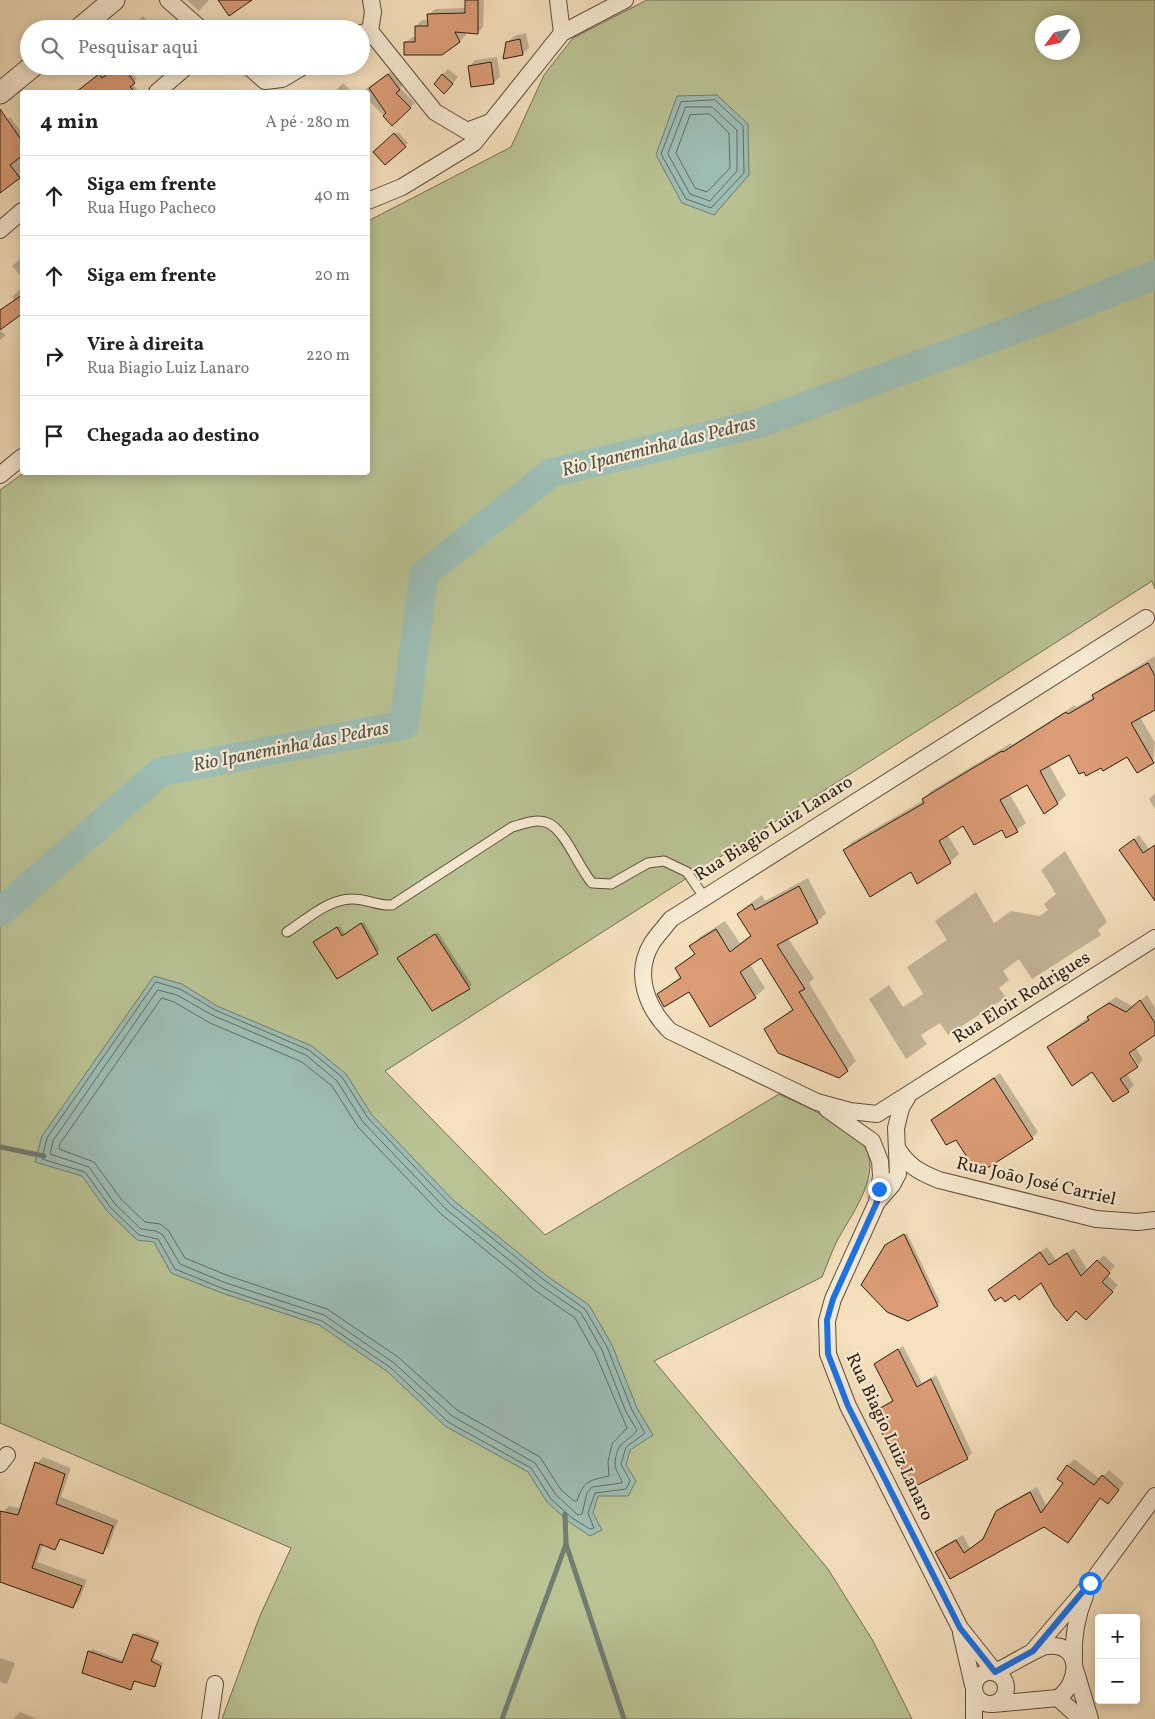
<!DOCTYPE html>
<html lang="pt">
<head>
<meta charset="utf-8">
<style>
  :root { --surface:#fff; --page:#f6f6f6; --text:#202124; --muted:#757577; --line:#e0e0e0 }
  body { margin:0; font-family:Vollkorn,serif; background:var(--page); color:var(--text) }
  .controls { position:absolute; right:15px; bottom:15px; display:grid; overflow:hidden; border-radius:5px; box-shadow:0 2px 12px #0003 }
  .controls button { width:45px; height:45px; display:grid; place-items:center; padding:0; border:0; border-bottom:1px solid var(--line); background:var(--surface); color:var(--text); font:25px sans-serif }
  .compass { position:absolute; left:1035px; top:15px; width:45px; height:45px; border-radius:50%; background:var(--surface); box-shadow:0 2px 12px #0003; rotate:237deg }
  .stop { position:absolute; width:15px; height:15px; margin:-11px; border:4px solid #1a73e8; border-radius:50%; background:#fff }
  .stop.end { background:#1a73e8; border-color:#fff; box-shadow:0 1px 5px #0008 }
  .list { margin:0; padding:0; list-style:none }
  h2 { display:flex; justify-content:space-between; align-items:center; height:65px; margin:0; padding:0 20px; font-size:21px }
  h2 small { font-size:16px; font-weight:400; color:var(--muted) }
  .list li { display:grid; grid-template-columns:32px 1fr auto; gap:15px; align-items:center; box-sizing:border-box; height:80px; padding:0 20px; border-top:1px solid var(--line) }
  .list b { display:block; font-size:19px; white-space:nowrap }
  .list p { margin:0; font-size:16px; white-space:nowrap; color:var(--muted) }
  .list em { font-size:16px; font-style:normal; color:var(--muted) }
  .icon { flex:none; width:28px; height:28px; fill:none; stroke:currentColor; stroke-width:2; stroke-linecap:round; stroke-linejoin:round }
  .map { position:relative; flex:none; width:1155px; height:1719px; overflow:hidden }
  .search { position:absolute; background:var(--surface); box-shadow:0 2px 12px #0003; left:20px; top:20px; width:350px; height:55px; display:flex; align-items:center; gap:12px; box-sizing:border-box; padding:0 18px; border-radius:28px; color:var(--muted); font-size:19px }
  .panel { position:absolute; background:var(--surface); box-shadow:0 2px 12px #0003; left:20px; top:90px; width:350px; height:385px; border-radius:5px }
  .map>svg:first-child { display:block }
  .green { fill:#bac394; stroke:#737052; fill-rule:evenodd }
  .water { fill:#9dbdb4; stroke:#707d72 }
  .shadow { fill:#0003 }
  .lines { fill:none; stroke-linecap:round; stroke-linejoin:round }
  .shore { stroke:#646c62; stroke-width:1 }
  .stream { stroke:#707d72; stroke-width:5 }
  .river { stroke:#9dbdb4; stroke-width:29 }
  .building { fill:#db9c76; stroke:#2c1c10 }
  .service-casing { stroke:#5e4d3c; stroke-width:11 }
  .minor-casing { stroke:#5e4d3c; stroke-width:18 }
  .tertiary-casing { stroke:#5e4d3c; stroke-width:23 }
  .service { stroke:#f9ecd5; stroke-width:9 }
  .minor { stroke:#f9ecd5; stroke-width:16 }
  .tertiary { stroke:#f9ecd5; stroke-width:21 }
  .route { stroke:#1a73e8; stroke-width:6 }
  .labels { text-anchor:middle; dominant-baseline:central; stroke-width:4.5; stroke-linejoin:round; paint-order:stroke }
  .street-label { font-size:18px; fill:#2c1c10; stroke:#f9ecd5 }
  .water-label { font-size:19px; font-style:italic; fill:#545449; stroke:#f9ecd5 }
</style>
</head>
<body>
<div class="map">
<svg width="1155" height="1719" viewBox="0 0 1155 1719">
  <rect width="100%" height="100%" fill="#f6e1be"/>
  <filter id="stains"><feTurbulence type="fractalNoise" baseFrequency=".004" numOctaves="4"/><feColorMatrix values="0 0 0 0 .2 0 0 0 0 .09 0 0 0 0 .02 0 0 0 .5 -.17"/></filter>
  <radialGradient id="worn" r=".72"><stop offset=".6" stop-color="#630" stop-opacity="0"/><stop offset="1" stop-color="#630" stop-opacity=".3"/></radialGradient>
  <path class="green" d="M647 0H1155V589L1152 581 385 1071 545 1235 779 1094C803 1106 852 1125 866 1149 881 1177 849 1218 837 1241 831 1253 827 1265 822 1277L654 1361 828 1569 873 1641 912 1719H222L259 1618 291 1548 0 1423V490L25 472H368V221L511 147 544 75 573 38ZM1042 22H1072V52H1042Z"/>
  <g class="water">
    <path d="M717 95 748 124 749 175 714 215 682 203 656 155 677 96Z"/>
    <path d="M154 976 182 984 217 1006 312 1046 346 1074 372 1115 453 1200 547 1276 589 1305 612 1345 637 1408 653 1435 630 1450 626 1465 636 1481 628 1496H598L593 1513 602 1530 590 1536 569 1522 547 1502 528 1472 445 1426 388 1372 319 1325 222 1293 171 1273 154 1242 137 1240 107 1211 82 1176 35 1162 42 1136Z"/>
  </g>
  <g class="shadow">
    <path d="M187 0H209L199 11Z"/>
    <path d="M466 0H484L483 27 477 33 464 32 466 35 460 41 442 54 405 43 412 37H416V26L422 20H429V15L435 9 466 8Z"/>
    <path d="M143 16 152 25 149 29H130Z"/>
    <path d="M526 33 529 48 523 54 507 43 514 36Z"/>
    <path d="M497 57 500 77 493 83 469 67 475 60Z"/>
    <path d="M448 69 458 77 450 87 442 75Z"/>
    <path d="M393 70 403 85 400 88 415 103 392 124 370 102 368 104V92H362Z"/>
    <path d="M102 72 106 76 131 72 137 79 132 83 139 92H86L83 88Z"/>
    <path d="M343 83 352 92H334Z"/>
    <path d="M10 117 22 133V175L0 191V125Z"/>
    <path d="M398 132 408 143 385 163 375 152Z"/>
    <path d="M22 257V273L20 275 12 266Z"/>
    <path d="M22 287V310L0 328V311L15 301 12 297Z"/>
    <path d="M0 331 6 335 0 340Z"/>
    <path d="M1155 656V708L1140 717 1155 743 1153 762 1128 755 1101 766 1069 753 1049 765 1066 795 1058 803 1028 783 1009 793 1026 823 1007 837 1002 828 964 824 947 834 959 854 950 862 911 871 844 850 852 842 924 800 931 791 1011 743 1012 745 1075 705 1076 707 1094 697 1102 688Z"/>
    <path d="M1155 793V809L1149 799Z"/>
    <path d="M1139 835 1149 849 1155 845V899L1120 850Z"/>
    <path d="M1065 851 1107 922 1098 930 1101 935 1032 979 1019 959 1003 971 1009 980 999 988 1005 996 999 1002 948 1035 940 1023 921 1035 927 1044 906 1059 869 999 889 985 903 1007 923 994 907 967 947 940 935 921 976 892 994 923 1011 911 1040 916 1048 910 1044 904 1056 894 1041 870Z"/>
    <path d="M808 878 826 913 817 922 788 938 814 978 809 983 856 1061 847 1070 766 1030 793 1008 761 956 750 964 765 988 755 997 690 990 659 994 681 976 676 968 695 953 691 946 700 937 725 921 740 943 752 934 739 914 748 905 762 895 765 901Z"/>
    <path d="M364 922 380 950 337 977 318 940 340 926 345 934Z"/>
    <path d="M438 932 472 985 433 1010 401 956Z"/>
    <path d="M1147 995 1155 1008V1034L1135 1047 1143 1060 1138 1065 1127 1047 1126 1073 1134 1085 1128 1091 1048 1047 1116 997 1133 1007Z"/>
    <path d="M1000 1073 1038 1132 1032 1138H956L932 1120Z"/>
    <path d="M907 1233 940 1302 937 1305 889 1243Z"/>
    <path d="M1047 1247 1056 1260 1074 1248 1088 1271 1104 1255 1115 1266 1107 1275 1118 1285 1086 1318 1041 1282 1015 1294 1001 1296 989 1291Z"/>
    <path d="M903 1346 922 1383 936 1375 972 1453 967 1458 872 1413 894 1399 876 1364Z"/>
    <path d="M43 1457 71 1468 61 1497 118 1520 109 1546 103 1552 62 1538 54 1549 43 1544 37 1562 87 1580 79 1600 73 1607 0 1581V1522L3 1512 9 1506 22 1509 37 1463Z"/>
    <path d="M1074 1459 1100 1479 1109 1470 1124 1483 1114 1497H1101L1068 1541 1044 1525 951 1578 937 1552 943 1546 963 1535 970 1548 986 1537 997 1512 1004 1505 1037 1487 1047 1507 1064 1483 1058 1478Z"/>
    <path d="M136 1632 160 1641 153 1658 163 1663 155 1685 136 1680 131 1688 89 1652 92 1649 124 1661Z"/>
    <path d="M0 1658 15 1663 7 1684 0 1682Z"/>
    <path d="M20 1712 37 1719H13Z"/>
  </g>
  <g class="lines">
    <g class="shore">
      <path d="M715 100 743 126 744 173 711 208 686 199 661 154 681 102Z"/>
      <path d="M686 107H712L737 130V171L710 201 690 194 668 154Z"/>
      <path d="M710 114 729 133 730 168 707 192 695 188 676 153 690 115Z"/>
      <path d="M156 982 180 989 215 1010 309 1050 342 1077 368 1118 450 1204 544 1280 585 1309 607 1347 632 1410 645 1433 626 1447 621 1464 630 1481 626 1489 595 1493 588 1513 594 1528 590 1529 572 1518 551 1499 531 1468 448 1422 391 1368 322 1321 224 1289 175 1269 158 1239 139 1235 111 1208 85 1172 42 1159 47 1138Z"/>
      <path d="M158 990 177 995 212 1015 306 1055 337 1081 363 1122 446 1209 540 1285 581 1313 602 1350 626 1412 637 1430C628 1443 616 1441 615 1464 615 1471 621 1476 622 1483L592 1487 587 1493 582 1514 578 1515 556 1495 535 1463 452 1416 394 1363 324 1315 226 1283 180 1264 163 1235 156 1231 141 1229 115 1204 89 1167 50 1154 53 1141Z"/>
      <path d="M162 998 174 1002 210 1023 302 1062 332 1086 358 1127 441 1214 536 1291 575 1318 595 1353 627 1428 612 1444 608 1462 609 1476C590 1480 583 1481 577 1501H574L561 1490 540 1457 457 1410 398 1357 327 1309 229 1276 185 1258 168 1230 160 1224 145 1222 121 1199 94 1162 59 1149 60 1144Z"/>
    </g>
    <g class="stream">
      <path d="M0 1147 44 1156"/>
      <path d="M565 1514 566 1544 624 1719"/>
      <path d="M502 1719 566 1544"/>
    </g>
    <path class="river" d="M0 912 160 772 404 725 424 574 551 473 760 423 1038 321 1155 275"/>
  </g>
  <g class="building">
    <path d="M218 0H252L229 16Z"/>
    <path d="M465 0H478V34L455 32 460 42 442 55H404V42H415V26H428L427 14 465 13Z"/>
    <path d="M520 39 523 55 503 59 506 42Z"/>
    <path d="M491 62 494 84 471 87 468 66Z"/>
    <path d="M118 66H143L129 75 135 83 130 87 135 92H76L99 74 102 78Z"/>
    <path d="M388 74 400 90 396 93 411 108 392 126 383 116 386 113 369 88Z"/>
    <path d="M442 74 453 84 444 94 434 84Z"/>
    <path d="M0 109 22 141V156L10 165 20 178 0 193Z"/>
    <path d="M394 133 406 147 385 165 373 152Z"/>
    <path d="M22 295V314L0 330V310Z"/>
    <path d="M1148 663 1155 676V710L1131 723 1154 763 1137 773 1127 757 1103 771 1101 768 1086 776 1084 772 1079 774 1069 755 1040 771 1058 804 1044 814 1027 785 1000 800 1018 832 1006 838 1002 830 974 845 963 826 939 841 951 863 917 884 911 872 870 897 843 850 924 803 922 799 968 771 1002 751 1003 752 1066 712 1068 714 1094 699 1092 695Z"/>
    <path d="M1134 839 1143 853 1155 845V901L1119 850Z"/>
    <path d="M799 886 818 923 777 945 805 989 799 992 848 1071 839 1078 778 1053 764 1029 793 1010 761 958 740 972 756 998 710 1027 689 992 664 1007 657 994 681 978 675 968 695 954 689 946 716 929 730 952 751 936 737 914 752 904 755 910Z"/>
    <path d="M361 923 378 954 337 979 313 942 337 927 342 936Z"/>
    <path d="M435 934 470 989 432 1011 397 958Z"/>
    <path d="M1140 1000 1155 1023V1035L1129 1053 1138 1067 1120 1079 1129 1092 1113 1102 1092 1072 1072 1086 1047 1047 1089 1020 1087 1017 1109 1003 1126 1012Z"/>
    <path d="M994 1078 1033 1139 978 1174 956 1140 946 1145 931 1120Z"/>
    <path d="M904 1234 938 1306 908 1321 887 1312 861 1285 885 1245Z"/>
    <path d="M1040 1252 1049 1265 1067 1253 1081 1276 1097 1260 1110 1273 1102 1282 1113 1292 1086 1320 1076 1311 1067 1321 1054 1306 1041 1283 1019 1300 1015 1295 1005 1302 1001 1297 995 1301 988 1290Z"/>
    <path d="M898 1349 917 1387 931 1379 968 1459 912 1488 871 1413 893 1401 874 1364Z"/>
    <path d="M35 1462 65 1474 56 1504 113 1526 103 1554 60 1539 55 1550 40 1544 32 1568 82 1586 73 1608 0 1582V1511L18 1515Z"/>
    <path d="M1067 1465 1094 1485 1102 1475 1119 1490 1108 1504 1100 1498 1068 1543 1044 1527 950 1579 935 1552 956 1540 964 1553 983 1539 996 1511 1030 1492 1041 1513 1063 1483 1057 1479Z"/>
    <path d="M133 1634 158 1643 151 1661 161 1666 155 1687 134 1681 131 1690 82 1673 88 1651 122 1663Z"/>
  </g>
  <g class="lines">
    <defs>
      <path id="service" d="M287 932C306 920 329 898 353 899 367 899 378 906 392 905L512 827C523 824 536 818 548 823 565 830 579 868 592 883L611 884 648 863 664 861 687 872 704 897"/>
      <g id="minor">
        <path d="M168 0 201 29"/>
        <path d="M558 0 562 33"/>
        <path d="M370 31 435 112 467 131 488 123"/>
        <path d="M361 33 370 31 373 12 371 0"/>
        <path d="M248 66 265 81 282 79 304 66"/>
        <path d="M157 92 187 66"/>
        <path d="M368 201 402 187 474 143 562 33 625 0"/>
        <path d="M0 230 22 211"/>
        <path d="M0 475 22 457"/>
        <path d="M1146 618 671 919C665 927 657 935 652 943 633 974 647 1008 670 1031L817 1102 850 1111 877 1114 1155 938"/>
        <path d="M827 1109 872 1141 880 1161 881 1176 877 1202 833 1299 827 1321 828 1354 848 1406 960 1628 995 1672C1007 1667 1038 1647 1047 1646 1082 1642 1081 1682 1058 1698L993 1704"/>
        <path d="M897 1148C908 1166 919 1172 939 1180L1096 1219 1138 1222 1155 1220"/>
        <path d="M877 1202 892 1185 898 1174 896 1128 901 1108 908 1096"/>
        <path d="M0 1464 7 1455"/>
        <path d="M961 1633 973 1685"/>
        <path d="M1033 1651 1091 1583 1155 1496"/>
        <path d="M1074 1659C1073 1637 1076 1617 1085 1596"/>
        <circle cx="990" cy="1688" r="16"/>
        <path d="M1076 1672 1090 1719"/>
        <path d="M1058 1698 1081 1719"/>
        <path d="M210 1719 215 1684"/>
        <path d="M974 1719V1694"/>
      </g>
      <g id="tertiary">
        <path d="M79 29 114 0"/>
        <path d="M0 93 33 66"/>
      </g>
    </defs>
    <use href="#service" class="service-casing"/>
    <use href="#minor" class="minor-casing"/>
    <use href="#tertiary" class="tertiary-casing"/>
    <use href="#service" class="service"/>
    <use href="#minor" class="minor"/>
    <use href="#tertiary" class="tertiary"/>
  </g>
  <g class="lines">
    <path class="route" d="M879 1189 877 1202 833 1299 827 1320 828 1354 848 1406 960 1628 995 1672 1033 1651 1090 1583"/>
  </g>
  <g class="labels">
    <g class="street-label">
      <text transform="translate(774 829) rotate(-32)">Rua Biagio Luiz Lanaro</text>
      <text transform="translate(1022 998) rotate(-32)">Rua Eloir Rodrigues</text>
      <text transform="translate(1036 1182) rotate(13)">Rua João José Carriel</text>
      <text transform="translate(889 1437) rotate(65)">Rua Biagio Luiz Lanaro</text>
    </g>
    <g class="water-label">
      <text transform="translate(659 447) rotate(-14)">Rio Ipaneminha das Pedras</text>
      <text transform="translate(291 747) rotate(-11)">Rio Ipaneminha das Pedras</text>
    </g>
  </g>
  <rect width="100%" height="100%" filter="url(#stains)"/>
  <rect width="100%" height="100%" fill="url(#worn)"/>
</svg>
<div class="controls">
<button>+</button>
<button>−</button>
</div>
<svg class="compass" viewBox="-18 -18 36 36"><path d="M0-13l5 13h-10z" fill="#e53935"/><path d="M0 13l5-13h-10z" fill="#757577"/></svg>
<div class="stop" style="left:1090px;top:1583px"></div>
<div class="stop end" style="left:879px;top:1189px"></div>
<div class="search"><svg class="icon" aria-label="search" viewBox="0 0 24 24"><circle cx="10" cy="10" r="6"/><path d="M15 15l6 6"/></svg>Pesquisar aqui</div>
<section class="panel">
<h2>4 min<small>A pé · 280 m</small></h2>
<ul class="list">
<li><svg class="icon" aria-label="ahead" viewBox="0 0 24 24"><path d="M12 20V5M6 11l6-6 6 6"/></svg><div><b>Siga em frente</b><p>Rua Hugo Pacheco</p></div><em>40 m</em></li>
<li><svg class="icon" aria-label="ahead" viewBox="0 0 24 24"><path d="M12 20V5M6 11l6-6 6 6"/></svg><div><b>Siga em frente</b></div><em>20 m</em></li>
<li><svg class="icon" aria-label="right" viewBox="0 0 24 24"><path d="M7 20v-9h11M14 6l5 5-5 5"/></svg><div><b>Vire à direita</b><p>Rua Biagio Luiz Lanaro</p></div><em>220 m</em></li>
<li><svg class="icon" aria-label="arrive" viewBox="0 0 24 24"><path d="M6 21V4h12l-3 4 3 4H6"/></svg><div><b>Chegada ao destino</b></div></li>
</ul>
</section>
</div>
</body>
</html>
